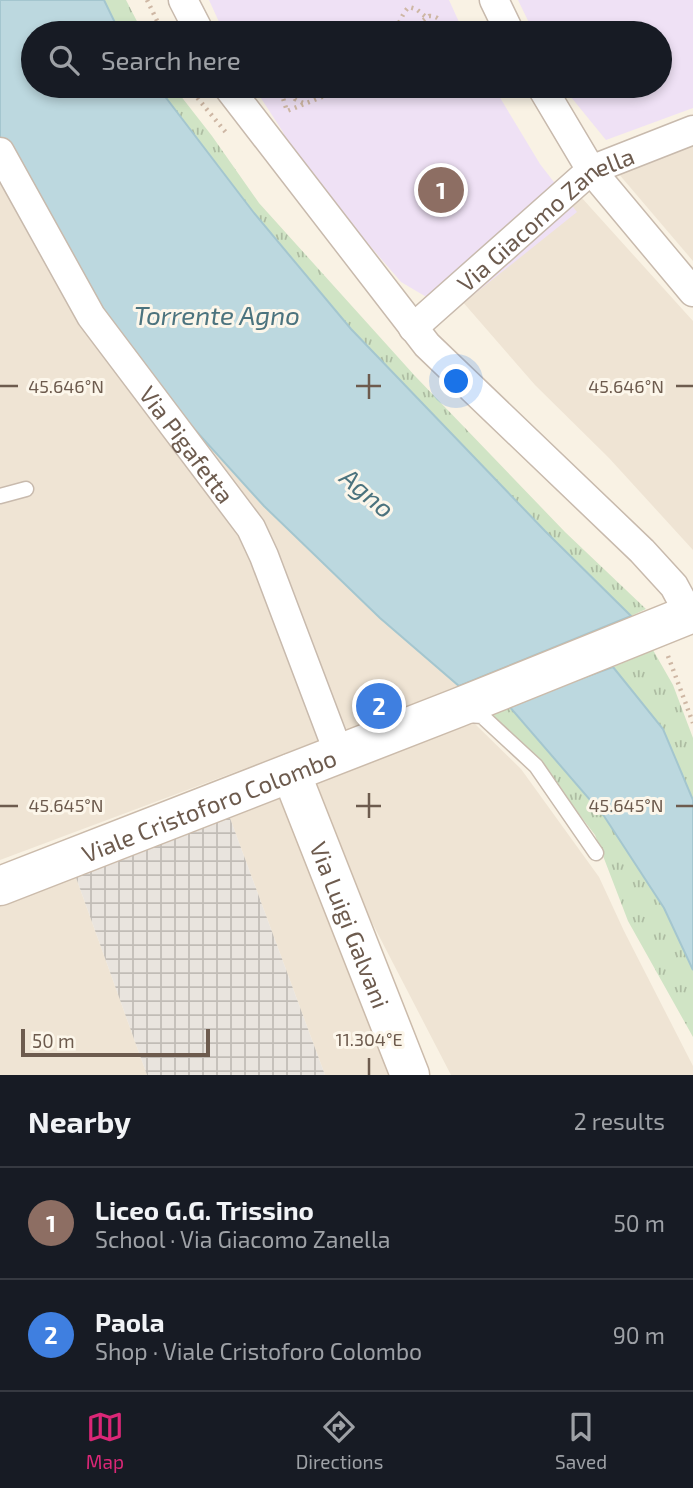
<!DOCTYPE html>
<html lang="en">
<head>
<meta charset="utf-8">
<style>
  :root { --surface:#171b24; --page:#242831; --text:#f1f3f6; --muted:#9ea1a6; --line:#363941; --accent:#db2777 }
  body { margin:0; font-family:"Exo 2",sans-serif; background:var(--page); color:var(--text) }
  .scale { position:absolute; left:21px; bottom:18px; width:189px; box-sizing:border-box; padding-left:7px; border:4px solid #6d5b4e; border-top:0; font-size:19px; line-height:24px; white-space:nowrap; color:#6d5b4e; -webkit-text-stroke:5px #fcf6ea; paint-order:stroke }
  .you { position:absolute; left:457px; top:382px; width:24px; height:24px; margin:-18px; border:5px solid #fff; border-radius:50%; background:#1a73e8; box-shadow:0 0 0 10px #1a73e833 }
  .badge { display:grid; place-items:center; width:46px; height:46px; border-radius:50%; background:var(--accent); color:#fff; font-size:23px; font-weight:700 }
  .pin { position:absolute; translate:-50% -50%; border:4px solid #fff; box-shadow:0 2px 7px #0006 }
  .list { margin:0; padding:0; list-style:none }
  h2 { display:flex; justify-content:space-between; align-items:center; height:91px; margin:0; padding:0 28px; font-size:30px }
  h2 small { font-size:23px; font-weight:400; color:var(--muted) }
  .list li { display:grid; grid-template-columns:46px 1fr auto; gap:21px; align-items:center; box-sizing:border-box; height:112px; padding:0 28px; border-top:2px solid var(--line) }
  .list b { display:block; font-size:26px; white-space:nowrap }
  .list p { margin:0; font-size:23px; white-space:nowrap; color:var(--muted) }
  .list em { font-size:23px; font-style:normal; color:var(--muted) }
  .icon { flex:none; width:38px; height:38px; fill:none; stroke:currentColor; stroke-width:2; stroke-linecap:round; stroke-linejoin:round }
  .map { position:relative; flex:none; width:693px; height:1075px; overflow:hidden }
  .search { position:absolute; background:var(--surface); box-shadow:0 4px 10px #0003; left:21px; right:21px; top:21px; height:77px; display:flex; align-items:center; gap:18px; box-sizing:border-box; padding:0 24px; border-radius:38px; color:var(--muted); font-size:26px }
  .sheet { height:315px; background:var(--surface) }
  nav { display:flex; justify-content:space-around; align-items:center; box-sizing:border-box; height:98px; border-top:2px solid var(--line); background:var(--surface); font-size:19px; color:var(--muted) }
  nav a { display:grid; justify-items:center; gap:4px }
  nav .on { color:var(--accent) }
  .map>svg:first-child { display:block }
  .residential { fill:#efe4d4 }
  .industrial { fill:url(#industrial-grid) }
  .education { fill:#efe1f5 }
  .grass { fill:url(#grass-tufts) }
  .water { fill:#bcd8df; stroke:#a4c6cf; stroke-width:2 }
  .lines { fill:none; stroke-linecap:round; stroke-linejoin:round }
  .lane-casing { stroke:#c8baad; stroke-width:17 }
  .street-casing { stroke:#c8baad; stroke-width:31 }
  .secondary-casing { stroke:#cbbbab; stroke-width:41 }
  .path { stroke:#ceb7a4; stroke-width:4.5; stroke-dasharray:2 5; stroke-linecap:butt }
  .lane { stroke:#fff; stroke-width:14 }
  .street { stroke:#fff; stroke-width:28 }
  .secondary { stroke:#fff; stroke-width:38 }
  .ticks { fill:none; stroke:#6d5b4e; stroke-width:2.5 }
  .labels { text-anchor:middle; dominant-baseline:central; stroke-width:6; stroke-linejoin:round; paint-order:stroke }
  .street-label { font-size:24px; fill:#6d5b4e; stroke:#fcf6ea }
  .water-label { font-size:26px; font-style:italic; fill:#4b737e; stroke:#fcf6ea }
  .ticks-label { font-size:18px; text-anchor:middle; fill:#6d5b4e; stroke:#fcf6ea; stroke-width:6; stroke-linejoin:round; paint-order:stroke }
</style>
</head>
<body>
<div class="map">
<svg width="693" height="1075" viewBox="0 0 693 1075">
  <defs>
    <pattern id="industrial-grid" width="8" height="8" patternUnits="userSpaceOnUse" patternTransform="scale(1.75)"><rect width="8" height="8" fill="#e9e4de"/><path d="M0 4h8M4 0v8" fill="none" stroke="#c1bcb6"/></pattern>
    <pattern id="grass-tufts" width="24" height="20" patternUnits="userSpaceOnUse" patternTransform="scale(1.75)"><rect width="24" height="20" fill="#d0e4c5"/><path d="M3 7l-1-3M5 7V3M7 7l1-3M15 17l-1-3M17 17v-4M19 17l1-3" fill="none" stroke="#adbca2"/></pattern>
  </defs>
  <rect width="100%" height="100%" fill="#f9f2e4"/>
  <g class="residential">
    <path d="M0 140 168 398 264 506 380 618 459 686 358 726 0 860Z"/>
    <path d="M693 143V261L618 173Z"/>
    <path d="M572 187 693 321V550L609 458 535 385 455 293Z"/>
    <path d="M472 721 521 769 599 877 624 931 693 1066V1075H451L350 880 309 782Z"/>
    <path d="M284 788 394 1075H325L227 810Z"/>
    <path d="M74 872 147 1075H0V898Z"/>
  </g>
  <path class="industrial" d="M227 810 325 1075H147L74 872Z"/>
  <g class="education">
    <path d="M209 0H449L464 33H224Z"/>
    <path d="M518 0H693V108L606 140 562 86H660V33H534Z"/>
    <path d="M253 86H493L540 164 577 212 452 312 401 282 292 155 286 145 283 132Z"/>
  </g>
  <g class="grass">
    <path d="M104 0H126L143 33H120Z"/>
    <path d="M157 86H173L212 136 259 203 415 376 565 532 646 609 631 616 545 531 351 329 254 213Z"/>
    <path d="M653 650 673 685 693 738V800L663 729 613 667Z"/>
    <path d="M508 705 604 816 664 908 693 970V1037L628 921 595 835 530 750 489 712Z"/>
  </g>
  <g class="water">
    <path d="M0 0H104L120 33H33V86H157L254 213 351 329 545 531 631 616 459 686 380 618 264 506 139 368 0 140Z"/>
    <path d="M613 667 663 729 693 800V970L664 908 604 816 508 705Z"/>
  </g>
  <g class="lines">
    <defs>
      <g id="lane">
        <path d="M0 496 26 489"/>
        <path d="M467 715 482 716 536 766 596 853"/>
      </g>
      <g id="street">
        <path d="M183 0 200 33"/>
        <path d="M494 0 510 33"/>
        <path d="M227 86 427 345 642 551 674 586 689 614"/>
        <path d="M541 86 591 170 693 292"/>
        <path id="s1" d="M0 152 91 316 251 528 264 556 339 754"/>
        <path id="s2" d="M413 328 591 170 693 130"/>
      </g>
      <g id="secondary">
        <path id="s3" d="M291 773 410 1075"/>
        <path id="s4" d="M0 886 457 708 693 613"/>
      </g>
    </defs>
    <use href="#lane" class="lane-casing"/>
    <use href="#street" class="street-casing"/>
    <use href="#secondary" class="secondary-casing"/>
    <g class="path">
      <path d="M147 0 163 33"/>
      <path d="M360 33 367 24 390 32C401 26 400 15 409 7L416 9 426 17"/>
      <path d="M423 33 421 22 429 16C440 16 445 24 439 33"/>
      <path d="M190 86 195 95 228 135"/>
      <path d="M286 86 282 95 287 111 334 92 339 86"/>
      <path d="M289 86 295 99 305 104"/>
      <path d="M668 656 693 723"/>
    </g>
    <use href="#lane" class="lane"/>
    <use href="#street" class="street"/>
    <use href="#secondary" class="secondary"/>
  </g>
  <path class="ticks" d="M369 374V399M0 386H18M356 386H381M676 386H693M369 793V818M0 806H18M356 806H381M676 806H693M369 1058V1075"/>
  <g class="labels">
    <g class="street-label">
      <text stroke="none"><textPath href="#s2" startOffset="173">Via Giacomo Zanella</textPath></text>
      <text stroke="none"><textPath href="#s1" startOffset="348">Via Pigafetta</textPath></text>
      <text stroke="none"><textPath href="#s4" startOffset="224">Viale Cristoforo Colombo</textPath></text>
      <text stroke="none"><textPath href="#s3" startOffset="163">Via Luigi Galvani</textPath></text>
    </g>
    <g class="water-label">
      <text x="217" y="314">Torrente Agno</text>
      <text transform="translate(368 492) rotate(40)">Agno</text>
    </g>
  </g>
  <g class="ticks-label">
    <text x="66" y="393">45.646°N</text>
    <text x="626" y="393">45.646°N</text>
    <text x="66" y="812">45.645°N</text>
    <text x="626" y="812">45.645°N</text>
    <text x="369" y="1046">11.304°E</text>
  </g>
</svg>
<div class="scale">50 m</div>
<div class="you"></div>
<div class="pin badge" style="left:441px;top:190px;background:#8d6e63">1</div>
<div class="pin badge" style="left:379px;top:706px;background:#3f7fe0">2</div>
<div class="search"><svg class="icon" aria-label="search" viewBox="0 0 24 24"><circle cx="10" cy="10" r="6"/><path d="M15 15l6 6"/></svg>Search here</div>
</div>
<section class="sheet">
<h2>Nearby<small>2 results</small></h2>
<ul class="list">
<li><span class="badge" style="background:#8d6e63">1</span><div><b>Liceo G.G. Trissino</b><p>School · Via Giacomo Zanella</p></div><em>50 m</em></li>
<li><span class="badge" style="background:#3f7fe0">2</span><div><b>Paola</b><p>Shop · Viale Cristoforo Colombo</p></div><em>90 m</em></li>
</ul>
</section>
<nav>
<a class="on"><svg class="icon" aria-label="map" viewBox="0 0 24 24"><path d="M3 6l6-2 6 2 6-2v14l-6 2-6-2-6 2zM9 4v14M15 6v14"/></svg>Map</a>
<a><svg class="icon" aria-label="directions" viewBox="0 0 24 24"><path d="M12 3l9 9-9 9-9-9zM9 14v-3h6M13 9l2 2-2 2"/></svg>Directions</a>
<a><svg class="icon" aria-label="saved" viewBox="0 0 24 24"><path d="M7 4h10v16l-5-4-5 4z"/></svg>Saved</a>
</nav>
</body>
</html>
